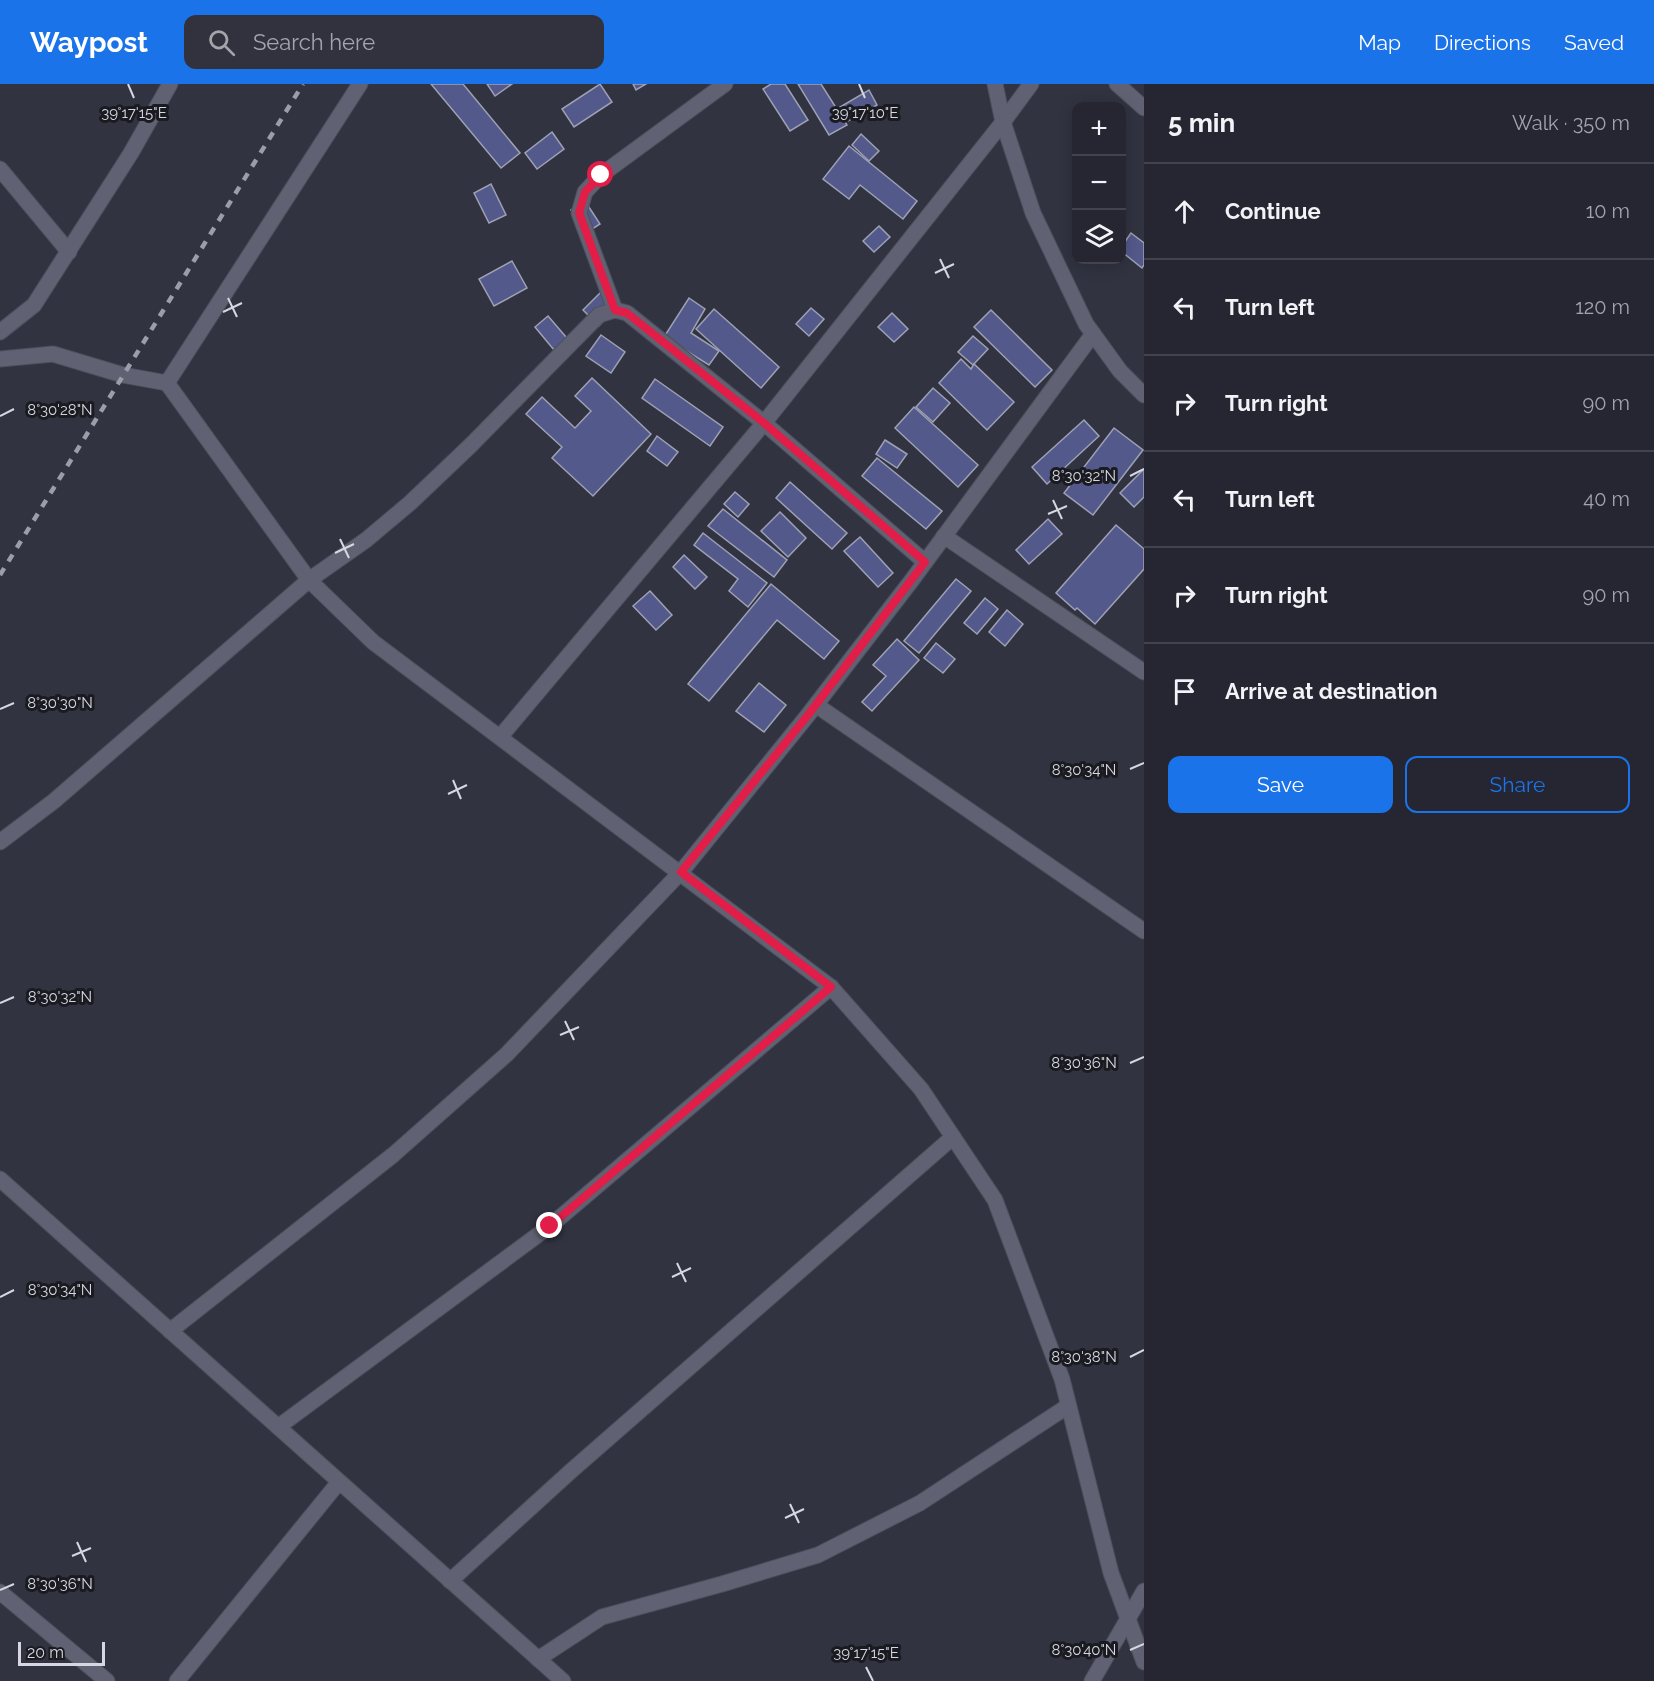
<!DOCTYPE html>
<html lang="en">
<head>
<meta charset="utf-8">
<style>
  :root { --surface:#252631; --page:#31323d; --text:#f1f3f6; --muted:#a3a5ab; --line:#42434d; --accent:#1a73e8 }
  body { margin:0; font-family:Raleway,sans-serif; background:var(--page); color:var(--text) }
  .controls { position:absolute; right:18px; top:18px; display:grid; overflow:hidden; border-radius:12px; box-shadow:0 3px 15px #0003 }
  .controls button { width:54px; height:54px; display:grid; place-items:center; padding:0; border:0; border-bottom:2px solid var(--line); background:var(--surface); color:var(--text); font:30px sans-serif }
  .scale { position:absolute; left:18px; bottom:15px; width:87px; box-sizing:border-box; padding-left:6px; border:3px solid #d6d7e1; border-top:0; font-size:16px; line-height:21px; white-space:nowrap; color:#d6d7e1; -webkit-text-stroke:4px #1a1b21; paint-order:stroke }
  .stop { position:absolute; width:18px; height:18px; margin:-14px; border:4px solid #e11d48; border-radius:50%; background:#fff }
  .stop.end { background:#e11d48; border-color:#fff; box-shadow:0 2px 6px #0008 }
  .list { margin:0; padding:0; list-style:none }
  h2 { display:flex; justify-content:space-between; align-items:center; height:78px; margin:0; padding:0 24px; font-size:26px }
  h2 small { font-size:20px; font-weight:400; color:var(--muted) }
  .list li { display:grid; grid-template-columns:39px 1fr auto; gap:18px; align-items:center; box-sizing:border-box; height:96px; padding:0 24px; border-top:2px solid var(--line) }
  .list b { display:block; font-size:22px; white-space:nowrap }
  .list em { font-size:20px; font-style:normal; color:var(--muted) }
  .actions { display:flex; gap:12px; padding:18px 24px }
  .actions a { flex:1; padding:14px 0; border:2px solid var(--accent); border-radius:12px; text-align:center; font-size:21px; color:var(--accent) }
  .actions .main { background:var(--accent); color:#fff }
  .icon { flex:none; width:33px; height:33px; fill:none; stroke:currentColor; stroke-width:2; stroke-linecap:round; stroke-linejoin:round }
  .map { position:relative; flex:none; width:1144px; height:1597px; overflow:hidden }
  header { display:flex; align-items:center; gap:36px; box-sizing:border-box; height:84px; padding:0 30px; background:var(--accent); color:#fff }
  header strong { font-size:28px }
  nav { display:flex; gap:33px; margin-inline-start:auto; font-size:21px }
  .search { width:420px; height:54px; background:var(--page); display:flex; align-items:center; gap:15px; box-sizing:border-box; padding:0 21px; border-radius:12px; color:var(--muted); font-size:22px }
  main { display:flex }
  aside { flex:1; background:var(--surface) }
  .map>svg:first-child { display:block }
  .building { fill:#54598b; stroke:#9ea1b3; stroke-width:1.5 }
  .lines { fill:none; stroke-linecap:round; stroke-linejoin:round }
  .minor-casing { stroke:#4e4f5b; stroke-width:17 }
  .minor { stroke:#606273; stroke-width:15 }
  .rail { stroke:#9b9da8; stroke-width:4.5; stroke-dasharray:8 8; stroke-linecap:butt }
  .route { stroke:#e11d48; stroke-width:8 }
  .ticks { fill:none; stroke:#d6d7e1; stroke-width:2 }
  .ticks-label { font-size:15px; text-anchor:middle; fill:#d6d7e1; stroke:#1a1b21; stroke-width:6; stroke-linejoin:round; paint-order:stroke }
</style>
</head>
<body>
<header>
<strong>Waypost</strong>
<div class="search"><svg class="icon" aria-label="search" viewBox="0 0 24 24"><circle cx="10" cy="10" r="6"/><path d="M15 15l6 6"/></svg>Search here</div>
<nav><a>Map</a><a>Directions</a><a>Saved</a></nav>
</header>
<main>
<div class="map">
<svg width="1144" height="1597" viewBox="0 0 1144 1597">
  <rect width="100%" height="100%" fill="#313341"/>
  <g class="building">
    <path d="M431 0H463L520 69 501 84Z"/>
    <path d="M487 0H512L495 12Z"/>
    <path d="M600 0 612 18 574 43 562 25Z"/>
    <path d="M633 0H646L636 6Z"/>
    <path d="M771 0H785L808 36 790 47 763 5Z"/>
    <path d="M798 0H821L847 41 829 51Z"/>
    <path d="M869 6 877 21 848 37 840 23Z"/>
    <path d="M552 48 564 65 537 85 525 69Z"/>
    <path d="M861 50 879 67 869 77 852 61Z"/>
    <path d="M849 62 917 117 903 135 860 101 849 115 823 95Z"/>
    <path d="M491 100 506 131 489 139 474 109Z"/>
    <path d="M585 117 600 140 586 149 571 126Z"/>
    <path d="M879 142 890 153 874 168 863 157Z"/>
    <path d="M1131 149 1144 159V181L1142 184 1122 168V162Z"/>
    <path d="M512 177 527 204 494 222 479 195Z"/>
    <path d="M601 208 617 223 599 242 583 226Z"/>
    <path d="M689 214 705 225 691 249 719 267 709 281 664 253Z"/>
    <path d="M811 224 824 235 809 252 796 240Z"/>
    <path d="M714 225 779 283 761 304 696 245Z"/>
    <path d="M991 226 1052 286 1035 303 974 243Z"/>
    <path d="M892 229 908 245 894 258 878 243Z"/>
    <path d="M548 232 572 260 559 272 535 243Z"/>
    <path d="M601 251 625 268 611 289 586 272Z"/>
    <path d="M973 252 988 265 973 281 958 268Z"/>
    <path d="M961 275 971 285 974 280 1014 318 987 346 939 299Z"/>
    <path d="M592 294 651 350 593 412 552 374 562 363 526 330 542 313 575 344 591 327 575 312Z"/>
    <path d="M655 295 723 343 710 362 642 314Z"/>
    <path d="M933 304 950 319 933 338 916 323Z"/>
    <path d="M914 323 978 381 958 403 895 344Z"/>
    <path d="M1084 336 1099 352 1047 400 1032 383Z"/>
    <path d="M1114 344 1143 366 1093 431 1064 409Z"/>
    <path d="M657 352 678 368 667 382 647 367Z"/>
    <path d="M885 356 907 370 897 384 876 370Z"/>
    <path d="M877 374 942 427 926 445 862 392Z"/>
    <path d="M1144 385V413L1134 423 1120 409Z"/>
    <path d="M790 398 847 449 832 465 776 414Z"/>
    <path d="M735 408 749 420 738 433 724 420Z"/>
    <path d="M723 425 787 476 774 493 708 442Z"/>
    <path d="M780 428 806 454 788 473 761 447Z"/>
    <path d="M1048 435 1062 450 1029 480 1016 466Z"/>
    <path d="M1116 441 1144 465V485L1095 540 1077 524 1075 526 1056 509Z"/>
    <path d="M703 449 767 499 748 523 729 507 738 495 694 461Z"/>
    <path d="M860 453 893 489 878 503 844 467Z"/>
    <path d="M684 471 707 493 695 505 673 483Z"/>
    <path d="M956 495 971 507 919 569 904 557Z"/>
    <path d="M771 500 839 557 824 575 777 536 709 617 688 600Z"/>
    <path d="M650 507 672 531 656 546 633 522Z"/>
    <path d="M985 514 998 525 977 550 964 539Z"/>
    <path d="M1007 526 1023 540 1005 562 989 548Z"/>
    <path d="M897 555 919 576 872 627 862 618 886 592 873 581Z"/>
    <path d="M936 559 955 575 943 589 924 574Z"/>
    <path d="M759 599 786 621 764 648 736 627Z"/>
  </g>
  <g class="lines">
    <defs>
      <g id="minor">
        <path d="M995 0 1003 38 1033 129 1086 240 1120 287 1144 311"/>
        <path d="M1117 0 1144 24"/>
        <path d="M0 85 69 168"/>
        <path d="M615 226 579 129 585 108 601 91 725 0"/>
        <path d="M0 248 34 221 131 69 170 0"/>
        <path d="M0 275 53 270 123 291 167 299 309 496 373 558 831 903 921 1005 995 1116 1062 1295 1111 1489 1144 1578"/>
        <path d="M167 299 360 0"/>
        <path d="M944 452 1144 588"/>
        <path d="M816 621 1144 847"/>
        <path d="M500 653 764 339 1003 38 1031 0"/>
        <path d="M0 758 54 717 309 496 366 456 410 419 471 361 599 231 615 226 627 229 764 339 925 478"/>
        <path d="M0 1095 563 1597"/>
        <path d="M170 1247 393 1071 507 970 681 788 808 631 912 496 1093 250"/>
        <path d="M278 1343 550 1142 831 903"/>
        <path d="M450 1497 571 1387 953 1053"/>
        <path d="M0 1508 107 1597"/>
        <path d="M538 1575 602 1533 722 1500 818 1471 920 1419 1068 1322"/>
        <path d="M177 1597 339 1398"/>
        <path d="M1092 1597 1144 1507"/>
      </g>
    </defs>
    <use href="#minor" class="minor-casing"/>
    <use href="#minor" class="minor"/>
    <path class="rail" d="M0 491 303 0"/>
  </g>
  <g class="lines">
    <path class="route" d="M550 1142 831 903 681 788 808 631 925 478 764 339 627 229 615 226 579 129 585 108 601 91"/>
  </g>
  <path class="ticks" d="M128 0 134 14M859 0 865 14M940 175 949 194M935 189 954 180M228 214 237 233M223 228 242 219M0 332 14 325M1130 392 1144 385M1053 416 1062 435M1048 430 1067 422M340 455 349 474M335 469 354 460M0 625 14 619M1130 685 1144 679M453 696 461 715M448 710 467 701M0 919 14 913M565 937 574 956M560 951 579 943M1130 979 1144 973M677 1179 686 1198M672 1193 691 1184M0 1213 14 1206M1130 1273 1144 1266M790 1420 799 1439M785 1434 804 1425M77 1458 86 1478M72 1472 91 1464M0 1506 14 1500M1130 1566 1144 1560M866 1583 873 1597"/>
  <g class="ticks-label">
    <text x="134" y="34">39°17'15"E</text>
    <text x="865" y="34">39°17'10"E</text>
    <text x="60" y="331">8°30'28"N</text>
    <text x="1084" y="397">8°30'32"N</text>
    <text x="60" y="624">8°30'30"N</text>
    <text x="1084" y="691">8°30'34"N</text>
    <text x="60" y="918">8°30'32"N</text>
    <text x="1084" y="984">8°30'36"N</text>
    <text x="60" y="1211">8°30'34"N</text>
    <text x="1084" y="1278">8°30'38"N</text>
    <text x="60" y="1505">8°30'36"N</text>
    <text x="1084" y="1571">8°30'40"N</text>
    <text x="866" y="1574">39°17'15"E</text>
  </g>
</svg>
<div class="controls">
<button>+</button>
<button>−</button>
<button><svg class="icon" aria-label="layers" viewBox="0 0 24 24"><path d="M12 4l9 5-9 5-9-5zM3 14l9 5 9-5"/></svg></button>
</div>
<div class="scale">20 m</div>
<div class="stop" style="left:601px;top:91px"></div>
<div class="stop end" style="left:550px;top:1142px"></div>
</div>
<aside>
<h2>5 min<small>Walk · 350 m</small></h2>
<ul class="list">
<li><svg class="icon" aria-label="ahead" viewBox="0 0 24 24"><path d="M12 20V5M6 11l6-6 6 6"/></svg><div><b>Continue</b></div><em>10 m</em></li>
<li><svg class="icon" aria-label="left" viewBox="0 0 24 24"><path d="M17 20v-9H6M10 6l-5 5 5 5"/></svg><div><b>Turn left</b></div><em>120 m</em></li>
<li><svg class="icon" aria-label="right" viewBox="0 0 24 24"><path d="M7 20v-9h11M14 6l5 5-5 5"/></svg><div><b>Turn right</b></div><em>90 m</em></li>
<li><svg class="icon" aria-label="left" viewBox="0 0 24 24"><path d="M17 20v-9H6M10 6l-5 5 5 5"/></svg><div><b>Turn left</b></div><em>40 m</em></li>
<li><svg class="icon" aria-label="right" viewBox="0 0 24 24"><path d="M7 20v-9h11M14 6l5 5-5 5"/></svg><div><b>Turn right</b></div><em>90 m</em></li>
<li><svg class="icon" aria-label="arrive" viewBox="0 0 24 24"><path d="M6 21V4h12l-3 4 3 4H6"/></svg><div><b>Arrive at destination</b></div></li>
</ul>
<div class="actions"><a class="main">Save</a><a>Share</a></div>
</aside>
</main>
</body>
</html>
